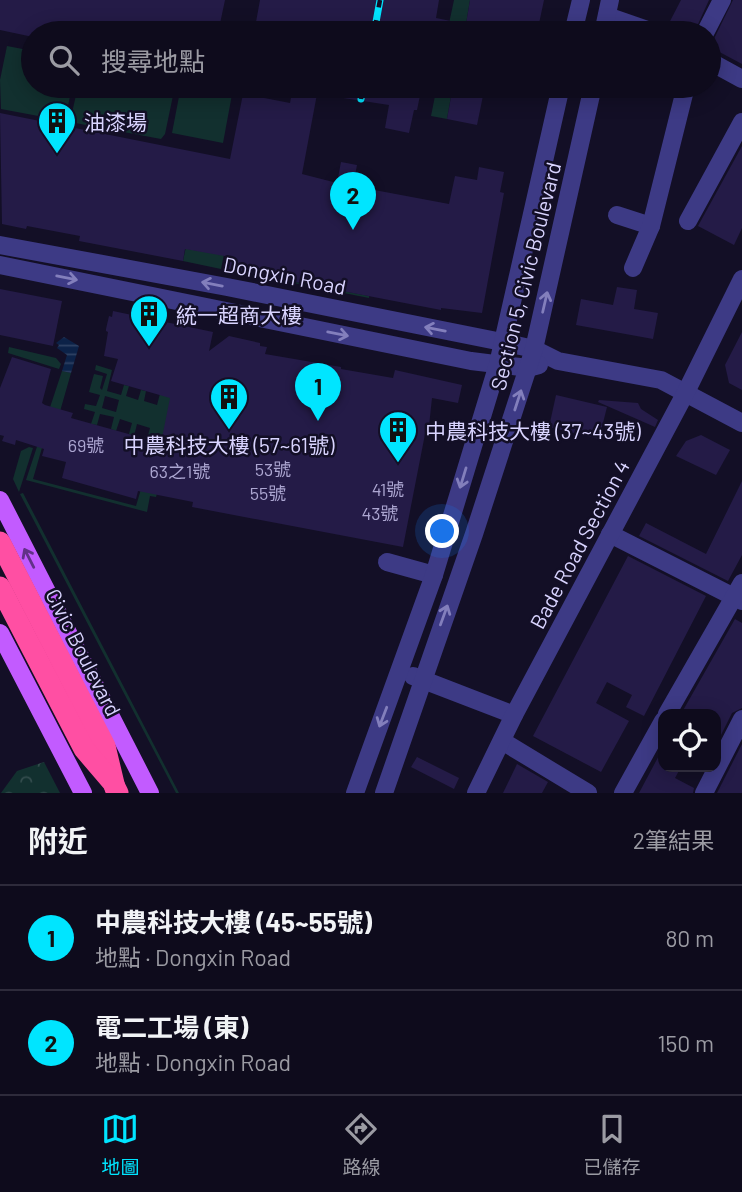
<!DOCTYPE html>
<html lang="zh-TW">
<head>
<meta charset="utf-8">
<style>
  :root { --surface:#0e0b1c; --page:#1c1929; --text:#f1f3f6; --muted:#9b9ba3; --line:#2e2b3b; --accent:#00e5ff }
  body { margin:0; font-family:Barlow,"Noto Sans TC",sans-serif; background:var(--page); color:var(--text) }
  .controls { position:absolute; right:21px; bottom:21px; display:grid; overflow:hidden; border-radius:14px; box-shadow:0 4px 18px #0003 }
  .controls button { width:63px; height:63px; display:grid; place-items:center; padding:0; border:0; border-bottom:2px solid var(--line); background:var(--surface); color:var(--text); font:35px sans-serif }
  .you { position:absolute; left:443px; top:532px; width:24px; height:24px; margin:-18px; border:5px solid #fff; border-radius:50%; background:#1a73e8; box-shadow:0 0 0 10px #1a73e833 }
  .badge { display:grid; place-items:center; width:46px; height:46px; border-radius:50%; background:var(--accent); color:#111; font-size:23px; font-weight:700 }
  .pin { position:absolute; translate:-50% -58px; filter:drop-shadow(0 2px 4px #0008) }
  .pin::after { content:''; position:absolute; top:37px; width:24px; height:21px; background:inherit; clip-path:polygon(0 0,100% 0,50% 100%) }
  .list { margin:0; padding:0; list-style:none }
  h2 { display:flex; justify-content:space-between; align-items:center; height:91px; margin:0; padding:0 28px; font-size:30px }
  h2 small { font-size:23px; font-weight:400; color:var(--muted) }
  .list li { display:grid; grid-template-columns:46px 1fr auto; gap:21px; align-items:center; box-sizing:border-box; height:105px; padding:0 28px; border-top:2px solid var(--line) }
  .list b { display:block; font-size:26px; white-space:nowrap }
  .list p { margin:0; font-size:23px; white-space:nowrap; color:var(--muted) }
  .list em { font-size:23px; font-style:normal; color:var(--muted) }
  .icon { flex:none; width:38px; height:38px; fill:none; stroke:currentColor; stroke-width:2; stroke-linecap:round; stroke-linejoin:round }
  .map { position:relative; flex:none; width:742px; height:793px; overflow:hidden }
  .search { position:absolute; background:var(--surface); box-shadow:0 4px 18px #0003; left:21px; right:21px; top:21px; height:77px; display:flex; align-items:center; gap:18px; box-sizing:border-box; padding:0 24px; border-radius:38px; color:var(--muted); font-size:26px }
  .sheet { height:301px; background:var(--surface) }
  nav { display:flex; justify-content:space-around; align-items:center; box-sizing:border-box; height:98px; border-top:2px solid var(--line); background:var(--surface); font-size:19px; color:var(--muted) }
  nav a { display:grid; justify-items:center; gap:4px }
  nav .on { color:var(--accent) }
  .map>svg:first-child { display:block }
  .grass { fill:#12302f; fill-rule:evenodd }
  .park { fill:url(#park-crowns) }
  .water { fill:url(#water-rules) }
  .building { fill:#241b47 }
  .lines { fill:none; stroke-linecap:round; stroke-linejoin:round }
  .minor { stroke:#3d3a85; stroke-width:18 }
  .major { stroke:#c25bff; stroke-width:18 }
  .highway { stroke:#ff4fa3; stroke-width:21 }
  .rail-casing { stroke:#00e5ff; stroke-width:7 }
  .rail { stroke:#130f26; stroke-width:4.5; stroke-dasharray:13; stroke-linecap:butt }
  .highway-bridge { stroke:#ff4fa3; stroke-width:21 }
  .oneway { stroke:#837fbc }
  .oneway2 { stroke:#623188 }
  .labels { text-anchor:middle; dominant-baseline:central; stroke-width:5; stroke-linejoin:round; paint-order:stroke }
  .number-label { font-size:18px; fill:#aca6d1 }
  .poi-label { font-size:21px; fill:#d9d4ff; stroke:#130f26; text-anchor:start }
  .street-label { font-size:21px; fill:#d9d4ff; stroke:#130f26 }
</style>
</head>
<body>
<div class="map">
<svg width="742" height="793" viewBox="0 0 742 793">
  <defs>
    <pattern id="park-crowns" width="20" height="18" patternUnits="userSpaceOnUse" patternTransform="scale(1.75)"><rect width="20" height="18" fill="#12302f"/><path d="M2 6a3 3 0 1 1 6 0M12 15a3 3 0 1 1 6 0" fill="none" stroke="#344d4e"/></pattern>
    <pattern id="water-rules" width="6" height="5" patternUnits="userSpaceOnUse" patternTransform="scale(1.75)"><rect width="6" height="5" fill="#0c2248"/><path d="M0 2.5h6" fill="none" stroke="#2f4163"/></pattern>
  </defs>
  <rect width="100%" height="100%" fill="#130f26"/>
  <g class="grass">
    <path d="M454 0H470L466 24 456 22 454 33H447Z"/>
    <path d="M7 46 33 51V86H72L65 121 1 109 0 80Z"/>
    <path d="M78 86H175L165 134 161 139 70 122Z"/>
    <path d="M181 86H214L233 89 223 143 172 133Z"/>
    <path d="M440 88 452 91 447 119 431 116 436 91Z"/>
    <path d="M242 165 221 269 183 261 188 237V249L223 255Z"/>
    <path d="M228 269 369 296V298L228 270Z"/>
    <path d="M9 347 56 358 61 364 59 369 8 353Z"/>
    <path d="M96 365 112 370 107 391 121 395 124 385 129 386 126 396 138 400 141 390 146 391 144 401 157 405 162 386 185 392 156 497 150 496 147 512 26 480 62 371 71 373 59 415 52 413 33 479 136 506 146 472 147 439 150 428 137 424 134 436 129 434 132 423 120 419 116 431 111 429 114 417 100 414 97 425 91 424 95 412 84 409 85 404 96 406 100 395 89 392 94 374 103 376 100 388 102 390 107 374 95 370ZM105 396 119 400 116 412 102 408Z"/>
    <path d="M29 447 33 448 19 492 13 479 21 451Z"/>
    <path d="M23 493 179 793H176L20 494Z"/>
  </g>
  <path class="park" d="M44 762 60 793H1L17 771Z"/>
  <path class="water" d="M64 337 79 346 71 373 62 371 67 355 57 348 59 345 56 343Z"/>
  <g class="building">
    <path d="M0 0H225L218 33H33V37L0 30Z"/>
    <path d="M260 0H439L436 18 466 24 470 0H544L537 33 506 29V33H254Z"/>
    <path d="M681 0H709L694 33H679L667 27Z"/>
    <path d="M733 0H742V64L710 47Z"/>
    <path d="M293 86H422L417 110H414L409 133 385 128 389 105 317 94 302 174 337 183 341 162 357 165 353 186 449 204 455 176 477 180 479 167 504 172 500 192 504 193 482 313 441 308V310L228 269 230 257 185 249 183 261 79 241 80 236 27 226 26 229 2 224 0 113 230 159 243 94 290 103Z"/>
    <path d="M453 86H485L477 125 447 119Z"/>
    <path d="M742 146V228L734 245 698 226Z"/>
    <path d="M617 287 637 290 634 309 658 313 653 339 576 325 581 299 613 305Z"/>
    <path d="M0 289 62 301 53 346 0 335Z"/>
    <path d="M113 311 213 332 209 351 229 336 260 343V346L267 347 265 354 341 367V369L393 378 395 370 462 385 458 403 432 398 429 426 426 429 403 547 192 507 193 502 138 491 136 499 62 478 66 462 42 456 44 449 16 440 15 445 2 441 4 436 0 435V388L12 357 51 369 42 403 45 405 73 413 71 418 161 443 170 398 111 381 118 359 104 356 108 332 106 331V329L109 316 112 317Z"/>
    <path d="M742 332V390L729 383 725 365Z"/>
    <path d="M556 395 607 407 599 439 549 427Z"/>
    <path d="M599 400 638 403 641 409 658 420 655 427 598 402Z"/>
    <path d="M701 435 730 450 716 475 676 456 686 441Z"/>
    <path d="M742 481V555L728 581 639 536 646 523 706 554Z"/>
    <path d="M628 556 706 596 644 716 626 707 632 695 607 682 596 703 629 721 601 772 533 736Z"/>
    <path d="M735 619 742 623V708L732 713 716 745V714H681Z"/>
    <path d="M742 744V793H717Z"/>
    <path d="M663 748V767H681L675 778 694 788 693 793H639Z"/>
    <path d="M417 757 459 778 454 789 411 767Z"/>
    <path d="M517 764 548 782 542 793H503Z"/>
  </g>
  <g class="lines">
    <g class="minor">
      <path d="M607 16 656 33"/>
      <path d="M573 33 581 0"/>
      <path d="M603 33 610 0"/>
      <path d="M705 33 722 0"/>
      <path d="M709 61 742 79"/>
      <path d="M617 215 651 226"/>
      <path d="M688 221 742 122"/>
      <path d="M0 245 227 287 502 342 534 349 558 361 661 380 742 423"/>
      <path d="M0 265 471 361 528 368 539 365"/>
      <path d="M633 268 651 226 686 86"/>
      <path d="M610 534 742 601"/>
      <path d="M387 562 434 575"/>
      <path d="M413 676 514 715"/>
      <path d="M667 714 742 583"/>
      <path d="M502 741 588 793"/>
      <path d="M355 793 434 575 498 364 561 86"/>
      <path d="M384 793 474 534 534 349 593 86"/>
      <path d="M476 793 514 715 686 392 742 279"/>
      <path d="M623 793 663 721"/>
      <path d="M704 793 742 719"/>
    </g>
    <g class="major">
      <path d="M0 500 150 793"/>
      <path d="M0 633 83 793"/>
    </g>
    <path class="highway" d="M0 542 105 746 115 788"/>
    <defs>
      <g id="rail">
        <path d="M374 33 380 0"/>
        <path d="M361 99 363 86"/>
      </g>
    </defs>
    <use href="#rail" class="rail-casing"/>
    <use href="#rail" class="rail"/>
    <path class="highway-bridge" d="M0 587 84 749 113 783 118 793"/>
  </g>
  <defs><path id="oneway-shaft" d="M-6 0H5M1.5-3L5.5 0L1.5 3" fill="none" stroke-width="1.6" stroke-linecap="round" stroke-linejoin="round" transform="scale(1.75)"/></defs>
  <g class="oneway">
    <use href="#oneway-shaft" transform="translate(67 278) rotate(11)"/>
    <use href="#oneway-shaft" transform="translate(212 284) rotate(-169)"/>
    <use href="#oneway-shaft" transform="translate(545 302) rotate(-77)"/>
    <use href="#oneway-shaft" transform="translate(435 329) rotate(-169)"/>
    <use href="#oneway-shaft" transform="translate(338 334) rotate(11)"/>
    <use href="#oneway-shaft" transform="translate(518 400) rotate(-72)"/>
    <use href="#oneway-shaft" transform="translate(463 478) rotate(107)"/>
    <use href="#oneway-shaft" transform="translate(444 615) rotate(-70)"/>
    <use href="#oneway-shaft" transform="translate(383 717) rotate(111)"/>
  </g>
  <use class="oneway2" href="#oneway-shaft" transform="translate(29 558) rotate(-117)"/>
  <defs>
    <symbol id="building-pin" viewBox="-11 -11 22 30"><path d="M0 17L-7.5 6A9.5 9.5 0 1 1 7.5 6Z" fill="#00e5ff" stroke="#130f26"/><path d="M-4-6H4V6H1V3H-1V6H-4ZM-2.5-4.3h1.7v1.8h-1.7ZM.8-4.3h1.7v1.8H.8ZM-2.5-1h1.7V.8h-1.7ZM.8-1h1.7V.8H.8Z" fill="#111"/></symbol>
  </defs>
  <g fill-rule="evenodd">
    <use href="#building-pin" x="35" y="99" width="44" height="60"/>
    <use href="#building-pin" x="127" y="292" width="44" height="60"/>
    <use href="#building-pin" x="207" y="375" width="44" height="60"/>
    <use href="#building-pin" x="376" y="408" width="44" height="60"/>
  </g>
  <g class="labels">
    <g class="number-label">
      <text x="86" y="445">69號</text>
      <text x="273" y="469">53號</text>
      <text x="180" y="471">63之1號</text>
      <text x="388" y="489">41號</text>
      <text x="268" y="493">55號</text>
      <text x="380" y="513">43號</text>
    </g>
    <g class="poi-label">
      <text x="84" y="121">油漆場</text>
      <text x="176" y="314">統一超商大樓</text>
      <text x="425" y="430">中農科技大樓 (37~43號)</text>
      <text x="229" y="444" text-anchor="middle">中農科技大樓 (57~61號)</text>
    </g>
    <g class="street-label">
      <text transform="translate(285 275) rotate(11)">Dongxin Road</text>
      <text transform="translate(525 276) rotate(-76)">Section 5, Civic Boulevard</text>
      <text transform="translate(579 544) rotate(-62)">Bade Road Section 4</text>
      <text transform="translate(84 652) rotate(63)">Civic Boulevard</text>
    </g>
  </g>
</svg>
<div class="controls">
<button><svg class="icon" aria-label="locate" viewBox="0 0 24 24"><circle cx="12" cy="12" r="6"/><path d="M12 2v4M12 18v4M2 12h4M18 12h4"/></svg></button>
</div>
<div class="you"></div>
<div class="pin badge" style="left:318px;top:421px">1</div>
<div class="pin badge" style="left:353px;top:230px">2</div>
<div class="search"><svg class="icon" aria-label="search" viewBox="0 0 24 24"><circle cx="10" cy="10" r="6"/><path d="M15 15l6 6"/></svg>搜尋地點</div>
</div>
<section class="sheet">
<h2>附近<small>2筆結果</small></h2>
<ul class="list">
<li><span class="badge">1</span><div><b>中農科技大樓 (45~55號)</b><p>地點 · Dongxin Road</p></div><em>80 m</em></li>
<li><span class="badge">2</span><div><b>電二工場 (東)</b><p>地點 · Dongxin Road</p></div><em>150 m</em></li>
</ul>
</section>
<nav>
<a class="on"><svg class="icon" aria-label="map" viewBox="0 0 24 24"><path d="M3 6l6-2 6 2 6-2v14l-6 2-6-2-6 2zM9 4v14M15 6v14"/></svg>地圖</a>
<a><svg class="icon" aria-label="directions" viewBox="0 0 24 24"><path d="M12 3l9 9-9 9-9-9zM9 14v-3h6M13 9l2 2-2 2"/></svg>路線</a>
<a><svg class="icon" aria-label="saved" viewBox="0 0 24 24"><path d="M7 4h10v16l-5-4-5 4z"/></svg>已儲存</a>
</nav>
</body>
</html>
